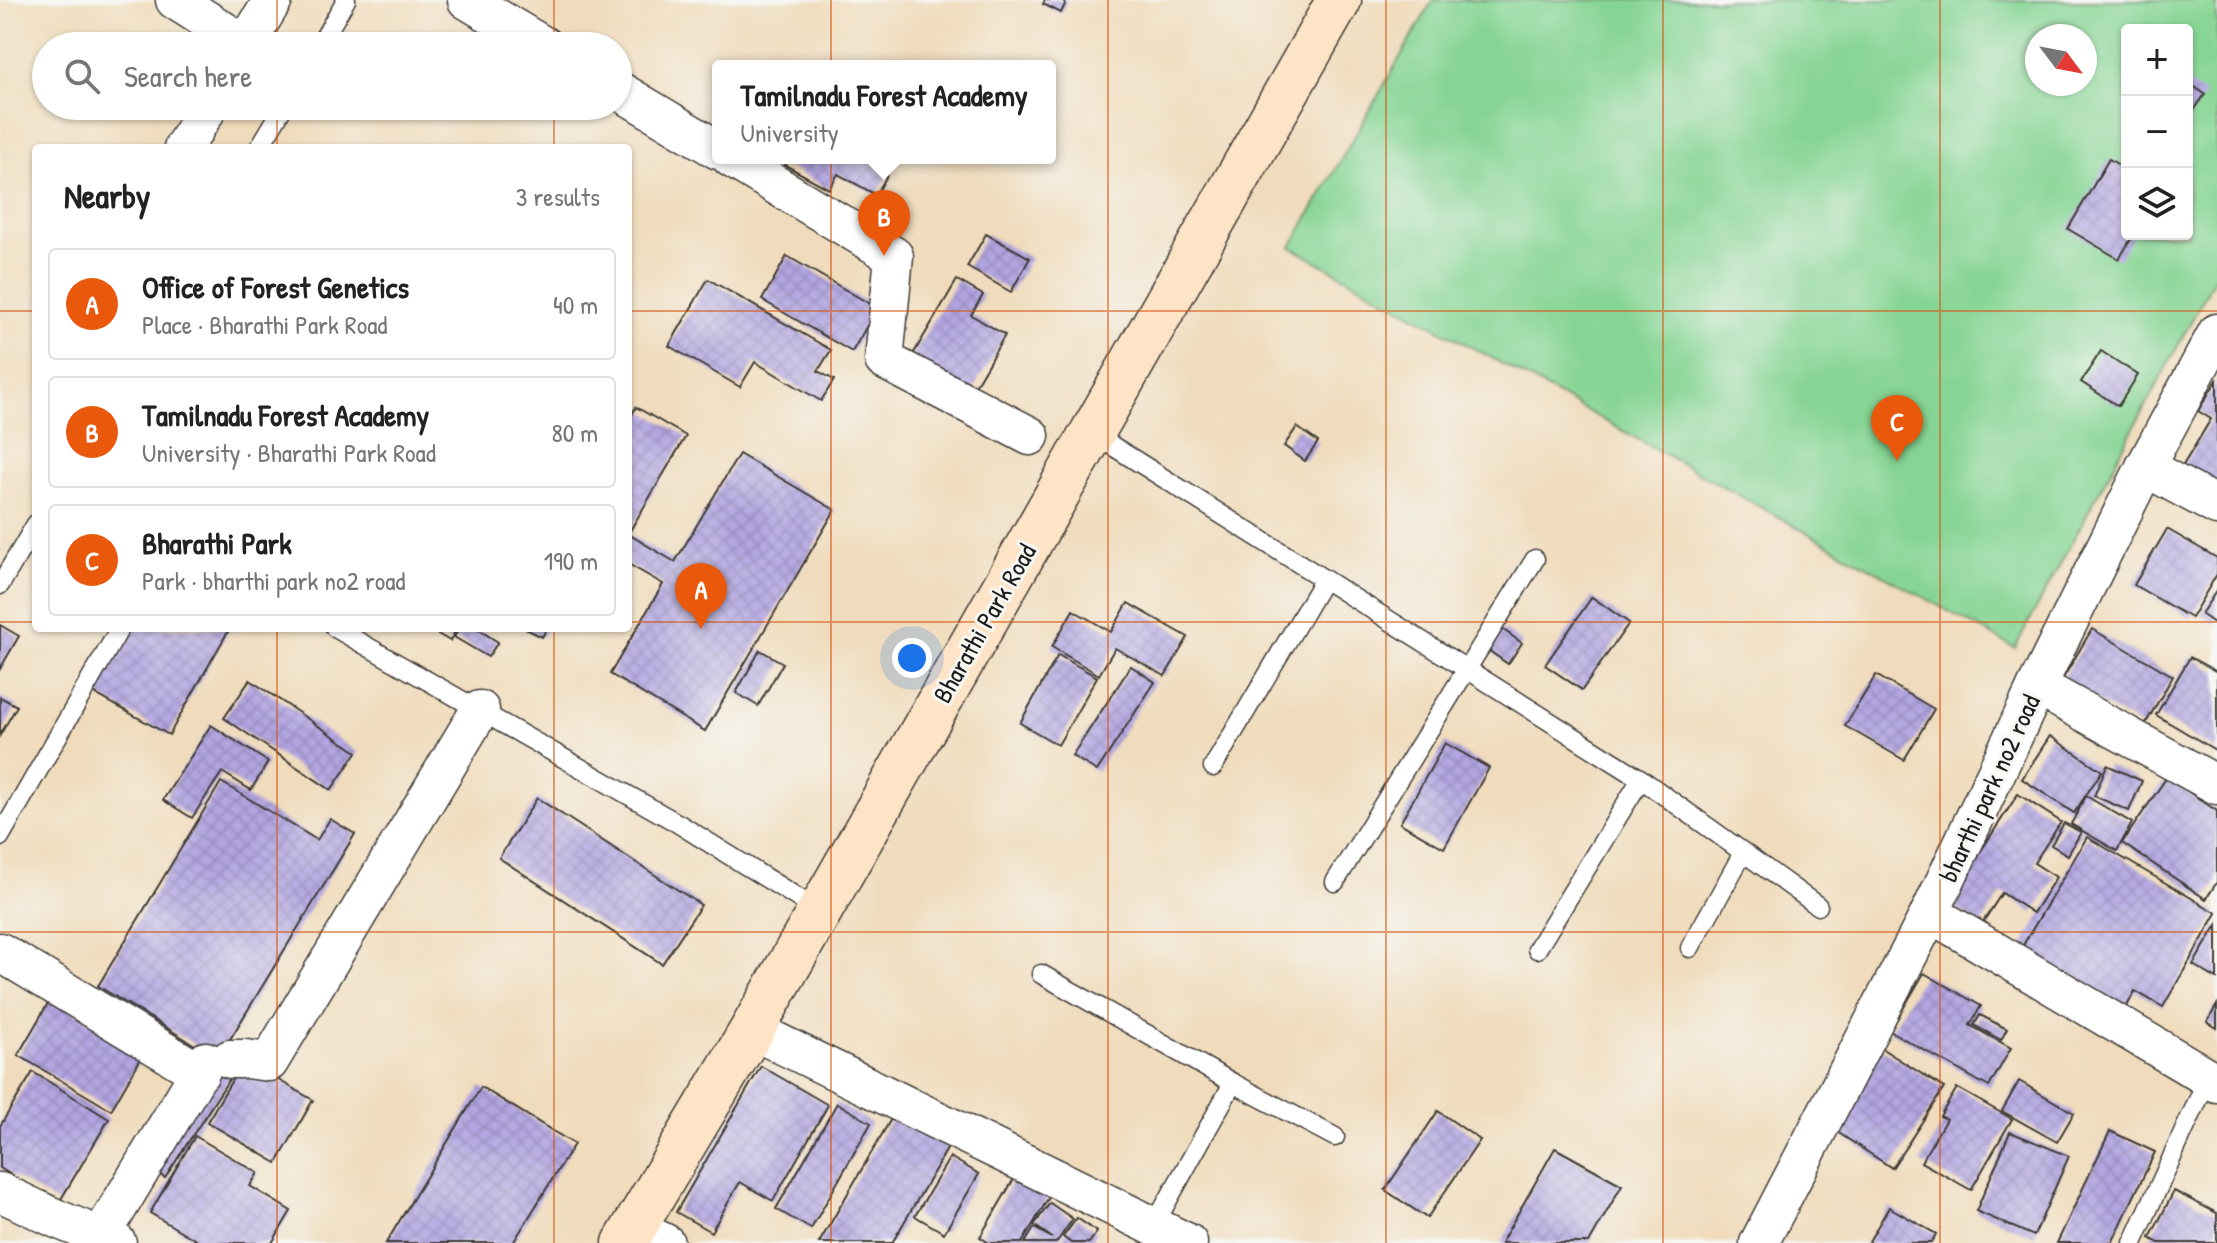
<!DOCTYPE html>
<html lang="en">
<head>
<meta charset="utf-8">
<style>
  :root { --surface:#fff; --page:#f6f6f6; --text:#222; --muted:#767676; --line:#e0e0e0; --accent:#ea580c }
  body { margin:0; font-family:"Patrick Hand",sans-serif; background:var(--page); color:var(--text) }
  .controls { position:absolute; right:24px; top:24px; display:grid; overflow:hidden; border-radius:8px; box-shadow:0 2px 6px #0004 }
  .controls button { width:72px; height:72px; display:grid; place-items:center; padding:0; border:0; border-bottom:2px solid var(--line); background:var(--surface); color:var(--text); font:40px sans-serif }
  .compass { position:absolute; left:2025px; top:24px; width:72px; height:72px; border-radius:50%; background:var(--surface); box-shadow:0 2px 6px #0004; rotate:122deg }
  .you { position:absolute; left:912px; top:658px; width:28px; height:28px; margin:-20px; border:6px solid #fff; border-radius:50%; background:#1a73e8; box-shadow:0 0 0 12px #1a73e833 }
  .badge { display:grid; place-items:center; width:52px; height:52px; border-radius:50%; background:var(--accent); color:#fff; font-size:26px; font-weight:700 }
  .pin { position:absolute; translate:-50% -66px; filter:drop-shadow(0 2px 4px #0008) }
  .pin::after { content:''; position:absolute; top:42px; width:28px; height:24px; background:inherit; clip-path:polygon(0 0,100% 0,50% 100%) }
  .popup { position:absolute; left:712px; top:60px; width:344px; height:104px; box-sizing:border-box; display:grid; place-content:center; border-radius:8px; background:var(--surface); filter:drop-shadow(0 2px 6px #0005); font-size:26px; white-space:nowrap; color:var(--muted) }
  .popup b { font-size:30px; color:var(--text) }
  .popup::after { content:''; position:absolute; left:50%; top:100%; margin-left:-16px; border:16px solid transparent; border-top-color:var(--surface) }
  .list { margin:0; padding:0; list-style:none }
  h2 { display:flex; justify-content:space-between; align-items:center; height:104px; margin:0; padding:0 32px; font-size:34px }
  h2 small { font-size:26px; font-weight:400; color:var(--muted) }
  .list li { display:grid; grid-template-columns:52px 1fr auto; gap:24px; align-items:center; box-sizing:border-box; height:112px; margin:0 16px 16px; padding:0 16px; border:2px solid var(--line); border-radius:8px }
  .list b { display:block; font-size:30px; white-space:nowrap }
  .list p { margin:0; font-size:26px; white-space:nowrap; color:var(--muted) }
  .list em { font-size:26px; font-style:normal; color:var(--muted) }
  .icon { flex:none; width:44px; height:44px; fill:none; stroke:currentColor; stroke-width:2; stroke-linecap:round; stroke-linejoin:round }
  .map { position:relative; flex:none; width:2217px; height:1243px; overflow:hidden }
  .search { position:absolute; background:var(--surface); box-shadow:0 2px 6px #0004; left:32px; top:32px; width:600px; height:88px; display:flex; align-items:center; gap:20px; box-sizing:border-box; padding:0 28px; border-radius:44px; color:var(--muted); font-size:30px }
  .panel { position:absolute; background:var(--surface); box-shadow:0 2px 6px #0004; left:32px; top:144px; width:600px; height:488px; border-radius:8px }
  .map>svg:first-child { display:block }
  .green { fill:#87d594; stroke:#527858; stroke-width:2; fill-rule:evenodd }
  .building { fill:url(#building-cross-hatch) }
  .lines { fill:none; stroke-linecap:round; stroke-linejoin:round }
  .lane-casing { stroke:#3c3934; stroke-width:21 }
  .street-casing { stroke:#3c3934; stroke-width:41 }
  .secondary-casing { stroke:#3c3934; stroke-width:47 }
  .lane { stroke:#fff; stroke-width:18 }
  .street { stroke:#fff; stroke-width:38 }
  .secondary { stroke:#fee4c6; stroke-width:44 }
  .grid { fill:none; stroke:#d4530e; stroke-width:2; stroke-opacity:0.55 }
  .labels { text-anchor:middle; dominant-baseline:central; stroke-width:6; stroke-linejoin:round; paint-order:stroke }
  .street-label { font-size:26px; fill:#1c1c1c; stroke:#f6f6f2 }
</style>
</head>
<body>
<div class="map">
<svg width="2217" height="1243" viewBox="0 0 2217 1243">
  <defs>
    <pattern id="building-cross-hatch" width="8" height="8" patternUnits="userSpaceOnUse" patternTransform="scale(2)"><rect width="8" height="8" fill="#b2a5e1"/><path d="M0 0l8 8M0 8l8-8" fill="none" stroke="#988dc0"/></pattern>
  </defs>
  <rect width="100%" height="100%" fill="#f6f6f2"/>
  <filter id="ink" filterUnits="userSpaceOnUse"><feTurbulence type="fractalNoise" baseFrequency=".0125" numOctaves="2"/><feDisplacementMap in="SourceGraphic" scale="16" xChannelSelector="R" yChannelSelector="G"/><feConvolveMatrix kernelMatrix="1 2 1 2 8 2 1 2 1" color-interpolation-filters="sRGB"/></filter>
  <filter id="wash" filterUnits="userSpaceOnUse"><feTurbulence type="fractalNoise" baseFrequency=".006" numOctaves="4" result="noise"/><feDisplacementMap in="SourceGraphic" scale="32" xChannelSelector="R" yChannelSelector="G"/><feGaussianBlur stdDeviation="1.8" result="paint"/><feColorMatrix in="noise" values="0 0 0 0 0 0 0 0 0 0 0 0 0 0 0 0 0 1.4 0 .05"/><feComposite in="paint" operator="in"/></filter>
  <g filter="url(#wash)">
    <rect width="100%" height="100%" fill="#f0dcbc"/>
    <path class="green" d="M1433 0H2217V273L2015 648 1291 247ZM2127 30H2187V234H2127ZM2037 36H2085V84H2037Z"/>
    <g id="blocks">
      <g class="building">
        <path d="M1045 0H1067L1061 13 1043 4Z"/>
        <path d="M2187 82 2205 94 2187 121Z"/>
        <path d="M789 158H897L876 195 838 174 829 189 785 165Z"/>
        <path d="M2109 159 2127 170V234H2134L2119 259 2068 229Z"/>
        <path d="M986 234 1030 258 1011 292 967 267Z"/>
        <path d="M787 256 877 308 852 352 762 300Z"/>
        <path d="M708 279 831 350 818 371 834 380 821 401 755 362 740 387 669 346Z"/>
        <path d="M957 280 983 295 971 315 1005 335 968 398 908 363Z"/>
        <path d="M2101 351 2138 375 2118 406 2081 382Z"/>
        <path d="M2217 380V488L2182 467 2211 419 2198 411Z"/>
        <path d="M636 407 686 436 628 534V422Z"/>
        <path d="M1297 427 1318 442 1305 461 1284 446Z"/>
        <path d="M739 454 835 510 705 731 610 674 663 584 628 564V534L675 562Z"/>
        <path d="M2167 529 2217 558V574L2191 618 2134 585Z"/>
        <path d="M2217 590V625L2201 614Z"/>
        <path d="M1592 597 1629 623 1582 690 1545 665Z"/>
        <path d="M1128 603 1188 637 1165 676 1115 648 1099 675 1052 647 1073 610 1111 632Z"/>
        <path d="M0 625 19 636 0 669Z"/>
        <path d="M128 628H230L169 735 92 692Z"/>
        <path d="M427 628H457L450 641Z"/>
        <path d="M460 628H476L498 642 488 657 454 637Z"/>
        <path d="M524 628H547L542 637Z"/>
        <path d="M1502 629 1522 643 1508 664 1488 650Z"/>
        <path d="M2092 629 2173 676 2143 728 2062 680Z"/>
        <path d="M760 650 783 663 758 706 736 693Z"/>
        <path d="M1058 655 1097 677 1058 745 1020 723Z"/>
        <path d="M2190 657 2217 672V751L2156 715Z"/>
        <path d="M1131 666 1155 682 1097 771 1072 756Z"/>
        <path d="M1876 675 1934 709 1904 760 1845 726Z"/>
        <path d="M250 680 357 752 331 790 224 718Z"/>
        <path d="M0 697 17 706 0 735Z"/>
        <path d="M211 725 268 762 251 790 222 772 192 818 163 800Z"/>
        <path d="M2050 736 2102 771 2074 813 2022 779Z"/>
        <path d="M1445 743 1489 768 1444 848 1400 823Z"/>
        <path d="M2107 765 2142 781 2129 811 2094 796Z"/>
        <path d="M2167 777 2217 811V882L2206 899 2122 843Z"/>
        <path d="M221 782 317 840 330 819 355 834 218 1059 98 986Z"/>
        <path d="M2018 794 2061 822 2034 863 2056 877 2033 913 2002 893 1981 925 1947 903Z"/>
        <path d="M2086 796 2132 823 2117 851 2071 824Z"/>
        <path d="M537 798 701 905 662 964 499 858Z"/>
        <path d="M2064 823 2081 832 2068 855 2051 845Z"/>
        <path d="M2087 837 2217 913 2163 1007 2135 991 2126 1008 2022 947Z"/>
        <path d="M2217 925V979L2193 965Z"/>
        <path d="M1924 973 1981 1006 1970 1025 2011 1048 1989 1087 1890 1031Z"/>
        <path d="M51 998 144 1053 111 1110 18 1055Z"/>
        <path d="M2217 1005V1028L2207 1022Z"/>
        <path d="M1980 1015 2007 1029 2001 1040 1974 1025Z"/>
        <path d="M1873 1043 1944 1088 1892 1168 1822 1122Z"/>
        <path d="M218 1059 235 1070 165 1178 148 1167Z"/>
        <path d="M244 1060 313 1100 277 1163 207 1122Z"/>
        <path d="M761 1066 828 1105 773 1201 740 1182 711 1232 676 1212Z"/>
        <path d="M33 1072 109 1119 58 1204 0 1168V1126Z"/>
        <path d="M2019 1081 2074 1113 2057 1142 2002 1111Z"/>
        <path d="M481 1087 574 1144 513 1243H386Z"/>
        <path d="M1957 1088 2012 1119 1971 1190 1921 1162 1946 1119 1940 1116Z"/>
        <path d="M837 1103 871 1123 811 1229 776 1209Z"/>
        <path d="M1438 1111 1480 1140 1427 1218 1385 1190Z"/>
        <path d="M895 1112 950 1144 892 1243H819Z"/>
        <path d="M2110 1131 2155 1152 2112 1243H2057Z"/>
        <path d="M2010 1132 2069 1156 2034 1236 1976 1211Z"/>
        <path d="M195 1136 258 1173 250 1186 291 1211 272 1243H201L150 1213Z"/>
        <path d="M1555 1148 1622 1185 1589 1243H1501Z"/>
        <path d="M950 1157 979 1174 944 1233 915 1216Z"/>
        <path d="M1015 1177 1049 1197 1022 1243H989L980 1237Z"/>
        <path d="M2174 1191 2217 1213V1243H2159L2150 1238Z"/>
        <path d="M1050 1203 1073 1219 1056 1243H1025L1034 1228 1052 1238 1034 1225Z"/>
        <path d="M1889 1207 1936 1234 1931 1243H1868Z"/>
        <path d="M1077 1218 1097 1232 1089 1243H1071L1063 1237Z"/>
      </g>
    </g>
  </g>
  <g filter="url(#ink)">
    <use href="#blocks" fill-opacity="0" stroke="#3c3934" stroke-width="2"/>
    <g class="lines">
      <defs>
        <g id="lane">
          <path d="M319 46 346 0"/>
          <path d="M259 148 284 106"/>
          <path d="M1092 433 1641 779 1818 906"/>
          <path d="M0 585 36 524"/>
          <path d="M335 628 679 824 819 911"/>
          <path d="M1213 767 1324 579"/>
          <path d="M0 837 120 628"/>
          <path d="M1335 882 1535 559"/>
          <path d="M1690 948 1743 853"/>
          <path d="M1537 949 1641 779"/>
          <path d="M1041 974 1233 1083 1335 1137"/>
          <path d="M1153 1227 1233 1083"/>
          <path d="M2133 1243 2208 1078"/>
        </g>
        <g id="street">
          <path d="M175 0 246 45"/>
          <path d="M467 0 544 46"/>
          <path d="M245 46 273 0"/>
          <path d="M618 90 718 150"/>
          <path d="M183 148 209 106"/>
          <path d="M731 158 894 256 884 360 1030 436"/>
          <path d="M2145 467 2217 506"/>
          <path d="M2037 686 2217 785"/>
          <path d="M1930 913 2217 1083"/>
          <path d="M0 952 200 1073"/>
          <path d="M752 1030 1188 1243"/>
          <path d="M230 1059H246L269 1062 480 710"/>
          <path d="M0 1192 57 1219 117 1243"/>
          <path d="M634 1228 665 1243"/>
          <path d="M101 1236 206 1061"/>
          <path d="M1759 1243 1930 913 2037 686 2145 467 2217 333"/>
        </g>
        <path id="secondary" d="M625 1243 752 1030 1339 0"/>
      </defs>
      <use href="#lane" class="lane-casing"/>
      <use href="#street" class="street-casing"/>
      <use href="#secondary" class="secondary-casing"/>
      <use href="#lane" class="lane"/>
      <use href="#street" class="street"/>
      <use href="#secondary" class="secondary"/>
    </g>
  </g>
  <path class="grid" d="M277 0V46M554 0V46M831 0V1243M1108 0V1243M1386 0V1243M1663 0V1243M1940 0V1243M277 106V148M554 106V148M0 311H36M628 311H2217M0 622H36M628 622H2217M277 628V1243M554 628V1243M0 932H2217"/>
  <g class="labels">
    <g class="street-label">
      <text transform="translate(984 623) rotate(-60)">Bharathi Park Road</text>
      <text transform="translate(1989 788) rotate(-65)">bharthi park no2 road</text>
    </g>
  </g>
</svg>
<div class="controls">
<button>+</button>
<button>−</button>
<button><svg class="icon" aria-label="layers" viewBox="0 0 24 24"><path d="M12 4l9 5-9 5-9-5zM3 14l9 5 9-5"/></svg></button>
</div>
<svg class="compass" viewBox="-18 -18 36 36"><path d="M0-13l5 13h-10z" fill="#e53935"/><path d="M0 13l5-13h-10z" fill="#767676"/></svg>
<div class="you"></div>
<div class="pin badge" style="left:701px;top:629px">A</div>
<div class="pin badge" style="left:884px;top:256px">B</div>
<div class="popup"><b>Tamilnadu Forest Academy</b>University</div>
<div class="pin badge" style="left:1897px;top:461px">C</div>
<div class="search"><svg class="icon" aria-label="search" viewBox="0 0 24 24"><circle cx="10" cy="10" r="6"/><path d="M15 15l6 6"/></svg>Search here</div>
<section class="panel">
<h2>Nearby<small>3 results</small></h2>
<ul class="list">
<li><span class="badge">A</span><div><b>Office of Forest Genetics</b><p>Place · Bharathi Park Road</p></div><em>40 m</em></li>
<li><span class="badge">B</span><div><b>Tamilnadu Forest Academy</b><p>University · Bharathi Park Road</p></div><em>80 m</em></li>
<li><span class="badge">C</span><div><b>Bharathi Park</b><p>Park · bharthi park no2 road</p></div><em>190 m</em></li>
</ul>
</section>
</div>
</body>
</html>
